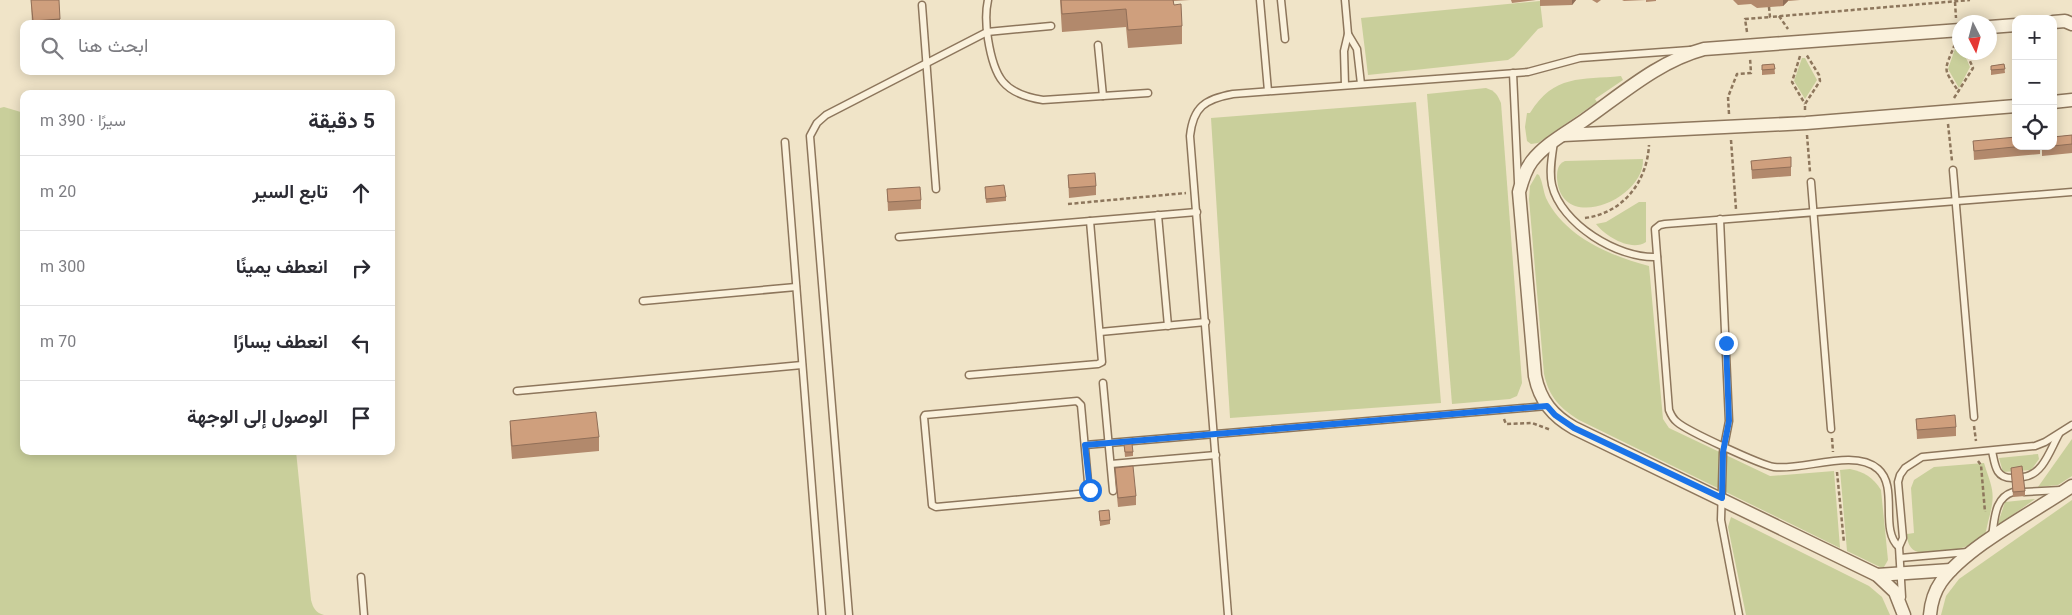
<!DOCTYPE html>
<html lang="ar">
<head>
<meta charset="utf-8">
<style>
  :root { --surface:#fff; --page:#f2f2f3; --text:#2b2b33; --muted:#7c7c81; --line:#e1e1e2 }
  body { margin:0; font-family:Georgia,Vazirmatn,serif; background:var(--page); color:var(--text); direction:rtl }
  .controls { position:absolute; right:15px; top:15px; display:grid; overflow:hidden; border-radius:10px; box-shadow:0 2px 12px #0003 }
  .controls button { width:45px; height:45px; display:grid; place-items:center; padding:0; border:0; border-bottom:1px solid var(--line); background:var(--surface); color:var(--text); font:25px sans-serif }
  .compass { position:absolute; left:1952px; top:15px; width:45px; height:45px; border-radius:50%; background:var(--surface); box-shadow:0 2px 12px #0003; rotate:174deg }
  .stop { position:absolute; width:15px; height:15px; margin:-11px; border:4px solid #1a73e8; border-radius:50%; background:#fff }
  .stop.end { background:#1a73e8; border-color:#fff; box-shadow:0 1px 5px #0008 }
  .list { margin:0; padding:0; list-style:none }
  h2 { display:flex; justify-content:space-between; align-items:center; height:65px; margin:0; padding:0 20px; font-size:21px }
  h2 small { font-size:16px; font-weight:400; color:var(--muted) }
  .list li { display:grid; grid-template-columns:32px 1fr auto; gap:15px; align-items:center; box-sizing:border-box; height:75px; padding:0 20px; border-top:1px solid var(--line) }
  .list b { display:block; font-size:19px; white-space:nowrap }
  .list em { font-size:16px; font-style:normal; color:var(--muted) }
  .icon { flex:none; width:28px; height:28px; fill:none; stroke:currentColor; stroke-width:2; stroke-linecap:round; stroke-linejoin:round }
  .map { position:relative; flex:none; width:2072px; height:615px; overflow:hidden; direction:ltr }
  .search { position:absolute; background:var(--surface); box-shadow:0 2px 12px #0003; left:20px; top:20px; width:375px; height:55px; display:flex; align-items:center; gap:12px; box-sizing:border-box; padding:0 18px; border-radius:10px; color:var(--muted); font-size:19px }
  .panel { position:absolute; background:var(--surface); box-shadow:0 2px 12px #0003; left:20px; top:90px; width:375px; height:365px; border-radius:10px; direction:rtl }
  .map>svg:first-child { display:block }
  .green { fill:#c9cf9b }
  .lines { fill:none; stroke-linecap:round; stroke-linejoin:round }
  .lane-casing { stroke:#8d765c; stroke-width:9 }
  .street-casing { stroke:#8d765c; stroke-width:15 }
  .path { stroke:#8d765c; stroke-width:2.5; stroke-dasharray:4 2.5; stroke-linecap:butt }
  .lane { stroke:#faf1dc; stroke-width:6 }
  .street { stroke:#faf1dc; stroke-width:12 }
  .wall { fill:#b2896c }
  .shaded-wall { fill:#916f58 }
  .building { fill:#cf9f7d; stroke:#916f58 }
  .route { stroke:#1a73e8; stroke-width:6 }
</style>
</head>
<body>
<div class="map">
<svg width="2072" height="615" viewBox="0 0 2072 615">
  <rect width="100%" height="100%" fill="#f0e4c8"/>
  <g class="green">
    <path d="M1540 1 1543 27 1538 29 1514 56 1508 60 1368 75 1361 18Z"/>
    <path d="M1956 46H1959L1960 52 1964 53 1970 67 1959 88 1948 69Z"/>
    <path d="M1802 58H1805L1817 80 1805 99 1794 81Z"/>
    <path d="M1621 76 1623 80 1595 99 1597 102 1538 143 1531 144 1527 141 1525 127 1527 113H1530C1554 74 1581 80 1621 76Z"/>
    <path d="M1486 88C1495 91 1497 94 1501 103L1522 383 1517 396 1510 399 1452 404 1427 94Z"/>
    <path d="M1416 102 1441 403 1230 418 1211 118Z"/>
    <path d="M4 107 24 113V451H296L311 600C313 608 316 613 324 615H0V108Z"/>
    <path d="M1643 159C1645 200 1559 235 1557 177 1557 170 1558 164 1565 161Z"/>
    <path d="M1537 174 1539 175C1543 183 1543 190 1546 198 1564 236 1610 256 1649 266L1663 419 1669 428 1770 476 1834 471 1840 548 1579 420C1560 408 1549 397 1544 374L1529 199 1530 186Z"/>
    <path d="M1639 202H1646V242C1631 252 1605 236 1596 224L1606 222Z"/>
    <path d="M2072 439V476L2058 485 2038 487Z"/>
    <path d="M2038 454 2039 459 2031 470 2003 472 1999 458Z"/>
    <path d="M1984 463C1993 491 1996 493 1988 522 1987 526 1986 533 1984 537 1975 548 1931 556 1918 552 1910 550 1907 542 1907 534L1914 533 1911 488 1914 480 1934 467Z"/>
    <path d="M1850 469C1864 472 1873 477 1881 490L1888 560 1884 567H1880L1847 551 1840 470Z"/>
    <path d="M2035 499 1997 526 2005 502Z"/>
    <path d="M2072 500V615H1941L1946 596 1959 579Z"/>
    <path d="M1731 517 1869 586 1882 597 1890 615H1746L1728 527Z"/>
  </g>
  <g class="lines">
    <defs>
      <g id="lane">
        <path d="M988 0C985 13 986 26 988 39 994 77 1003 94 1043 100L1148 93"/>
        <path d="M1260 0 1268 91"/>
        <path d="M1281 0 1285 39"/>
        <path d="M922 5 936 189"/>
        <path d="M1348 34 1357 49 1361 84"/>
        <path d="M1098 45 1103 96"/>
        <path d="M1513 73 1518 182"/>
        <path d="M1345 85 1344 51 1348 34 1345 0"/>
        <path d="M785 142 822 615"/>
        <path d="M1554 142C1552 156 1549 171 1552 185 1561 224 1618 259 1657 257"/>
        <path d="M1953 170 1974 417"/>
        <path d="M1811 182 1831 429"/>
        <path d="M1158 215 1168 326"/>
        <path d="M1720 219 1729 421 1723 452 1721 520 1739 615"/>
        <path d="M899 237 1197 212"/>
        <path d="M643 301 796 287"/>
        <path d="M1100 332 1206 322"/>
        <path d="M969 375 1098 364 1102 362 1090 221"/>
        <path d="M1103 383 1113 491"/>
        <path d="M517 391 802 365"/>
        <path d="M1077 401 1081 405 1089 493 936 507 932 505 924 417 925 415Z"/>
        <path d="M1085 445 1547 406"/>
        <path d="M1992 451C1995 464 1995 478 2012 478"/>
        <path d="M1111 464 1216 455"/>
        <path d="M2023 477C2043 475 2050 450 2059 434"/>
        <path d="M2024 492 2061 490"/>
        <path d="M1992 536C1995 519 1994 498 2013 492"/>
        <path d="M1899 547C1879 530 1899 487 1878 469 1854 448 1803 471 1774 467 1761 465 1687 431 1677 422 1673 419 1671 415 1669 410L1655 229 1660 225 1665 224 2072 192"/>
        <path d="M1900 558 1968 552"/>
        <path d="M361 577 364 615"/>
        <path d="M1902 597 1899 547 1903 538 1898 482 1900 475 1905 468 1922 457 2035 446 2045 442 2072 425"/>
        <path d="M849 615 810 136 817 123 826 115 987 32 1051 26"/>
        <path d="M1228 615 1190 136C1193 107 1205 99 1233 94L1528 72 1580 58 1690 50"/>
      </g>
      <g id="street">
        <path d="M2053 22 2065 21 2072 24"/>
        <path d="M1990 27 2016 25"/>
        <path d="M2053 102 2072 100"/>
        <path d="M1563 135 1806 123 2016 106"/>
        <path d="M1877 575 1951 570"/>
        <path d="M1904 615 1895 592 1877 575 1574 428C1553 416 1540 401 1535 376L1519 192C1522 181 1525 170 1532 161 1546 143 1568 132 1586 119 1623 93 1659 61 1704 49L1960 30"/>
        <path d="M1930 615C1931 603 1934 592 1941 582 1967 546 2034 512 2072 486"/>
      </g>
    </defs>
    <use href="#lane" class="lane-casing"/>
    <use href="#street" class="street-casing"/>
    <g class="path">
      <path d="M1955 2 1956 18"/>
      <path d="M1769 7 1770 17 1970 0"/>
      <path d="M1779 16 1788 29"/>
      <path d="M1747 32 1745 19 1770 17"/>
      <path d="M1955 44C1944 72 1942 67 1959 92"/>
      <path d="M1800 56 1792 82 1805 104"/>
      <path d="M1954 98 1973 68 1966 52"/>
      <path d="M1805 110V104L1820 81 1819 75 1806 54"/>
      <path d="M1729 114 1728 97 1737 74 1751 73 1750 58"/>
      <path d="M1948 124 1952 161"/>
      <path d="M1807 135 1810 172"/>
      <path d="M1731 140 1736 209"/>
      <path d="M1068 204 1186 193"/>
      <path d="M1585 218C1623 213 1647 182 1649 145"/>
      <path d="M1504 419 1506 424 1532 423 1551 430"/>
      <path d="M1974 426 1976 441"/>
      <path d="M1832 438 1833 452"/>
      <path d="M1978 461 1981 465 1985 512"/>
      <path d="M1837 472 1844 543"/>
    </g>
    <use href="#lane" class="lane"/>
    <use href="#street" class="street"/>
  </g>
  <g class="wall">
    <path d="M31 0 60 19V24H32Z"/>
    <path d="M1060 0H1190L1174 1V5L1182 26V44L1128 48 1126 27 1062 32Z"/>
    <path d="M1511 0H1536L1512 3Z"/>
    <path d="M1540 0H1576L1572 5 1540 6Z"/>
    <path d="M1592 0H1601L1597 3Z"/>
    <path d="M1622 0H1656V1L1646 2V0L1624 1Z"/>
    <path d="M1733 0H1800L1788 1 1783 6 1757 8 1751 4 1738 5Z"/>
    <path d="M1774 64 1775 74 1762 75V65Z"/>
    <path d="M2004 64 2005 73 1991 75V66Z"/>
    <path d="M2072 135V153L2042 156V146H2053V137Z"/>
    <path d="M1973 141 2016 146H2040V154L1974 160Z"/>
    <path d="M1751 161 1791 167V176L1752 179Z"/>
    <path d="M1068 175 1096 186V195L1069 198Z"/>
    <path d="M985 187 1006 197V201L986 203Z"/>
    <path d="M887 189 921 200V209L888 211Z"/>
    <path d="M1916 419 1956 427V436L1917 439Z"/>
    <path d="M510 421 599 437V451L512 459 510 434Z"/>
    <path d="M1124 445 1133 452V456L1125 457Z"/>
    <path d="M1115 468 1136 496V505L1118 507 1115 477Z"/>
    <path d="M2011 468 2025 491V496L2013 497Z"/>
    <path d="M1099 511 1110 520V524L1100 526Z"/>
  </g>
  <g class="shaded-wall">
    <path d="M1572 0H1576L1572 5Z"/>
    <path d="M1783 0H1788V1L1783 6Z"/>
  </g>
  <g class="building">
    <path d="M31 0H59L60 19 33 21Z"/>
    <path d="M1061 0H1173L1174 5 1181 4 1182 26 1128 30 1126 9 1062 14Z"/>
    <path d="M1774 64 1775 69 1762 70V65Z"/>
    <path d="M2004 64 2005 69 1991 70V66Z"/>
    <path d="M2072 135V144L2053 146V137Z"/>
    <path d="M2016 137V146H2024L1974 151 1973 141Z"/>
    <path d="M1791 157V167L1752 170 1751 161Z"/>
    <path d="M1095 173 1096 186 1069 188 1068 175Z"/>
    <path d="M1004 185 1006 197 986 199 985 187Z"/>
    <path d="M920 187 921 200 888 202 887 189Z"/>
    <path d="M596 412 599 437 512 446 510 421Z"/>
    <path d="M1955 415 1956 427 1917 430 1916 419Z"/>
    <path d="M1132 444 1133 452H1125L1124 445Z"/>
    <path d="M1133 466 1136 496 1118 498 1115 468Z"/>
    <path d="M2022 466 2025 491 2013 492 2011 468Z"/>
    <path d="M1109 510 1110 520 1100 521 1099 511Z"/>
  </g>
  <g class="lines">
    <path class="route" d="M1090 490 1085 445 1547 406 1555 415 1574 428 1722 498 1723 452 1729 421 1726 343"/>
  </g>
</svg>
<div class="controls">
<button>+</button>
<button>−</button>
<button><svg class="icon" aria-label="locate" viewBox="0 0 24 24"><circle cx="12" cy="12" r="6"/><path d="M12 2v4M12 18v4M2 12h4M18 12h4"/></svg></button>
</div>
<svg class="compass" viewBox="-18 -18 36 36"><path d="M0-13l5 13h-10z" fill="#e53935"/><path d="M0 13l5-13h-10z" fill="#7c7c81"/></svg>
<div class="stop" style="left:1090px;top:490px"></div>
<div class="stop end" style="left:1726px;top:343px"></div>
<div class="search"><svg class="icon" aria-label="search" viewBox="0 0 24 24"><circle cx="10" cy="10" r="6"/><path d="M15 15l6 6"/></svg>ابحث هنا</div>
<section class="panel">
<h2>5 دقيقة<small>سيرًا · 390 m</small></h2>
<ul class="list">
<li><svg class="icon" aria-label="ahead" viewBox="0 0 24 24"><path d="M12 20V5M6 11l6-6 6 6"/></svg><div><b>تابع السير</b></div><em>20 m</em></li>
<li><svg class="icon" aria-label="right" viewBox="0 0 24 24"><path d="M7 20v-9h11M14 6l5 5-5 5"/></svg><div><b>انعطف يمينًا</b></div><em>300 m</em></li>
<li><svg class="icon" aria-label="left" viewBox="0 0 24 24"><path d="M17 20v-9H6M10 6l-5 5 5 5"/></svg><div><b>انعطف يسارًا</b></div><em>70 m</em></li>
<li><svg class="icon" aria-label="arrive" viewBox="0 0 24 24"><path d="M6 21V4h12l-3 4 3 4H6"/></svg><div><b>الوصول إلى الوجهة</b></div></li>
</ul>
</section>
</div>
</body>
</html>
